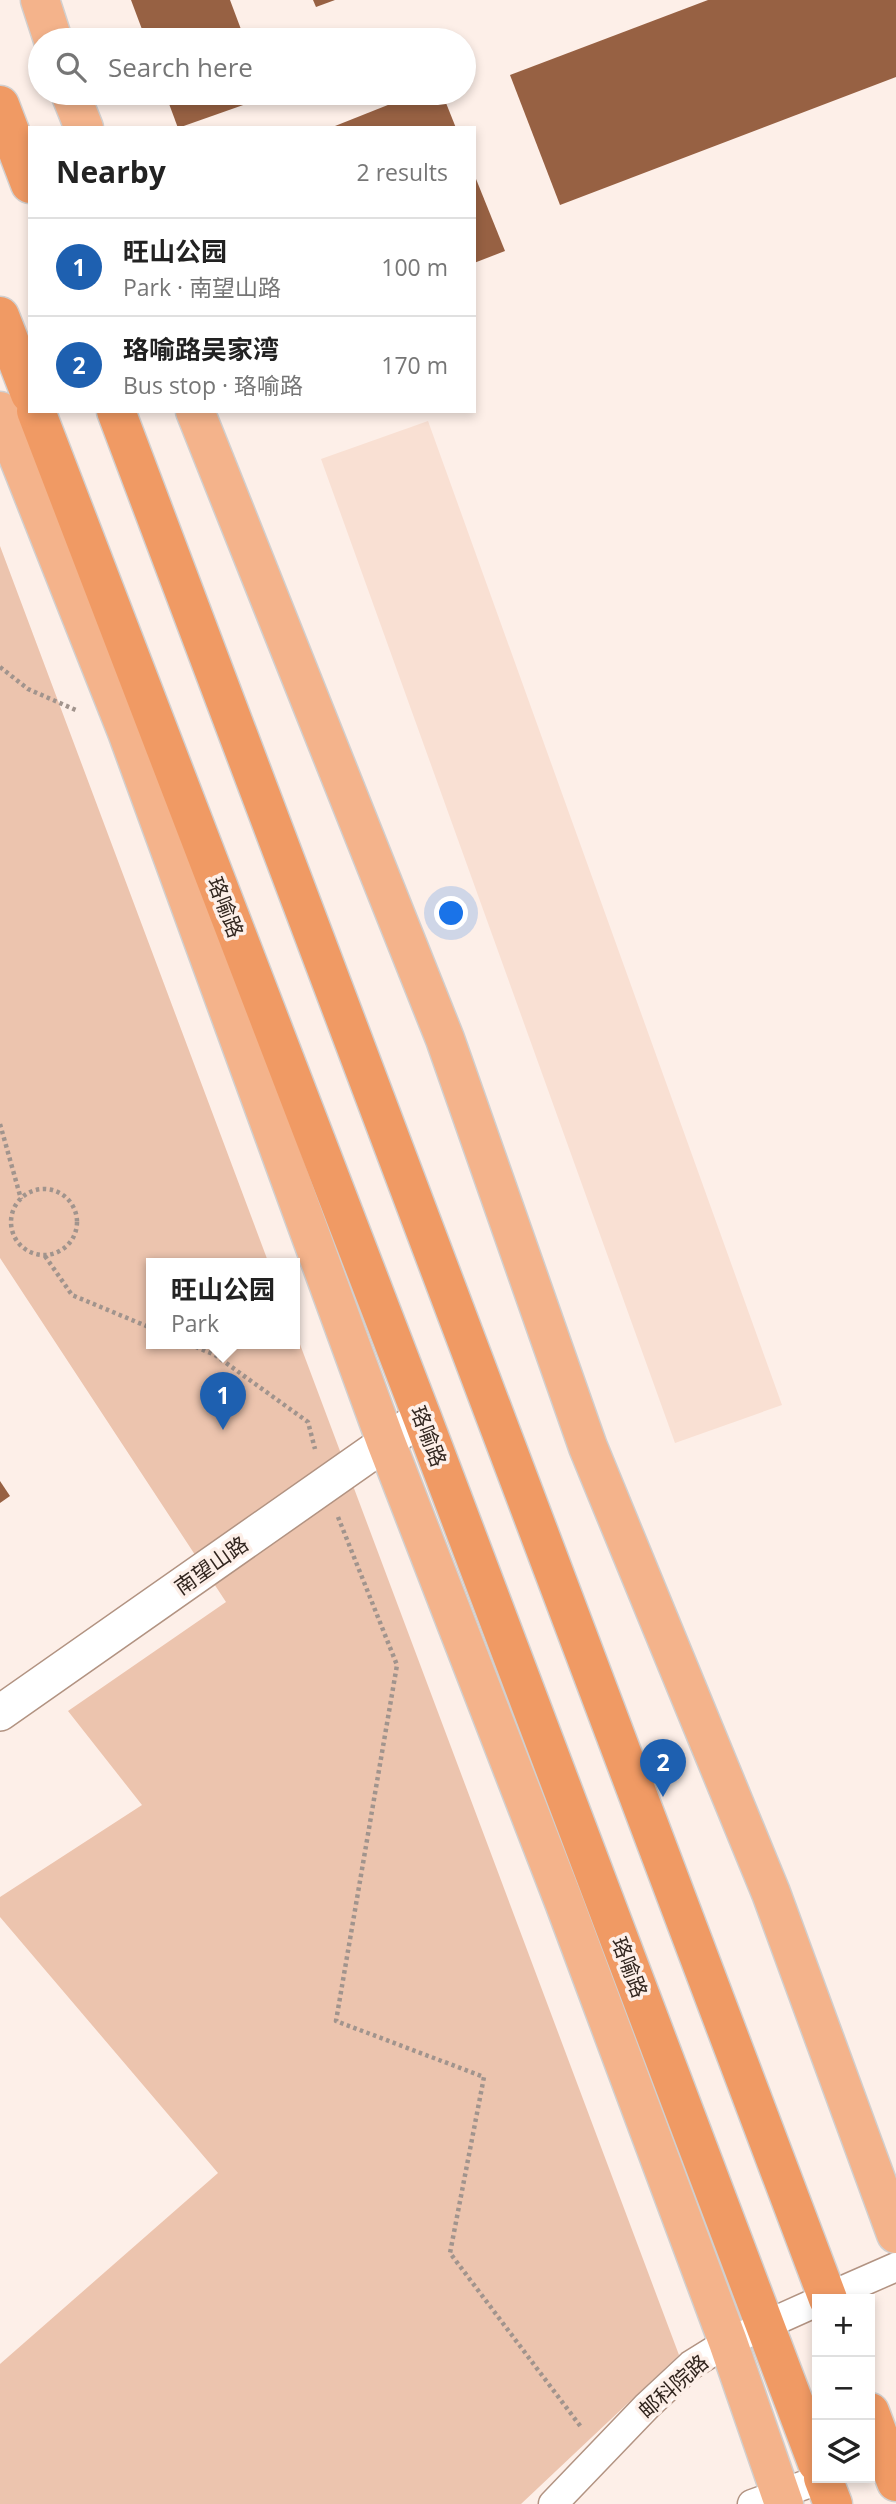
<!DOCTYPE html>
<html lang="en">
<head>
<meta charset="utf-8">
<style>
  :root { --surface:#fff; --page:#f6f6f6; --text:#222; --muted:#767676; --line:#e0e0e0; --accent:#1e60b0 }
  body { margin:0; font-family:"Open Sans","Noto Sans SC",sans-serif; background:var(--page); color:var(--text) }
  .controls { position:absolute; right:21px; bottom:21px; display:grid; overflow:hidden; border-radius:0px; box-shadow:0 4px 10px #0003 }
  .controls button { width:63px; height:63px; display:grid; place-items:center; padding:0; border:0; border-bottom:2px solid var(--line); background:var(--surface); color:var(--text); font:35px sans-serif }
  .you { position:absolute; left:452px; top:914px; width:24px; height:24px; margin:-18px; border:5px solid #fff; border-radius:50%; background:#1a73e8; box-shadow:0 0 0 10px #1a73e833 }
  .badge { display:grid; place-items:center; width:46px; height:46px; border-radius:50%; background:var(--accent); color:#fff; font-size:23px; font-weight:700 }
  .pin { position:absolute; translate:-50% -58px; filter:drop-shadow(0 2px 4px #0008) }
  .pin::after { content:''; position:absolute; top:37px; width:24px; height:21px; background:inherit; clip-path:polygon(0 0,100% 0,50% 100%) }
  .popup { position:absolute; left:146px; top:1258px; width:154px; height:91px; box-sizing:border-box; display:grid; place-content:center; border-radius:0px; background:var(--surface); filter:drop-shadow(0 2px 5px #0005); font-size:23px; white-space:nowrap; color:var(--muted) }
  .popup b { font-size:26px; color:var(--text) }
  .popup::after { content:''; position:absolute; left:50%; top:100%; margin-left:-14px; border:14px solid transparent; border-top-color:var(--surface) }
  .list { margin:0; padding:0; list-style:none }
  h2 { display:flex; justify-content:space-between; align-items:center; height:91px; margin:0; padding:0 28px; font-size:30px }
  h2 small { font-size:23px; font-weight:400; color:var(--muted) }
  .list li { display:grid; grid-template-columns:46px 1fr auto; gap:21px; align-items:center; box-sizing:border-box; height:98px; padding:0 28px; border-top:2px solid var(--line) }
  .list b { display:block; font-size:26px; white-space:nowrap }
  .list p { margin:0; font-size:23px; white-space:nowrap; color:var(--muted) }
  .list em { font-size:23px; font-style:normal; color:var(--muted) }
  .icon { flex:none; width:38px; height:38px; fill:none; stroke:currentColor; stroke-width:2; stroke-linecap:round; stroke-linejoin:round }
  .map { position:relative; flex:none; width:896px; height:2504px; overflow:hidden }
  .search { position:absolute; background:var(--surface); box-shadow:0 4px 10px #0003; left:28px; top:28px; width:448px; height:77px; display:flex; align-items:center; gap:18px; box-sizing:border-box; padding:0 24px; border-radius:38px; color:var(--muted); font-size:26px }
  .panel { position:absolute; background:var(--surface); box-shadow:0 4px 10px #0003; left:28px; top:126px; width:448px; height:287px; border-radius:0px }
  .map>svg:first-child { display:block }
  .built { fill:#f9e0d3 }
  .green { fill:#ecc4ae }
  .building { fill:#976143 }
  .lines { fill:none; stroke-linecap:round; stroke-linejoin:round }
  .minor-casing { stroke:#b29382; stroke-width:31 }
  .tertiary-casing { stroke:#b29382; stroke-width:38 }
  .primary-casing { stroke:#d2cfce; stroke-width:41 }
  .trunk-casing { stroke:#d2cfce; stroke-width:41 }
  .path { stroke:#a1948d; stroke-width:4.5; stroke-dasharray:3.5 3.5; stroke-linecap:butt }
  .minor { stroke:#fff; stroke-width:28 }
  .tertiary { stroke:#fff; stroke-width:35 }
  .primary { stroke:#f4b38b; stroke-width:38 }
  .trunk { stroke:#f09a64; stroke-width:38 }
  .labels { text-anchor:middle; dominant-baseline:central; stroke-width:7; stroke-linejoin:round; paint-order:stroke }
  .street-label { font-size:21px; fill:#31251e; stroke:#fdefe8 }
</style>
</head>
<body>
<div class="map">
<svg width="896" height="2504" viewBox="0 0 896 2504">
  <rect width="100%" height="100%" fill="#fdefe8"/>
  <path class="built" d="M428 421 782 1405 675 1443 321 459Z"/>
  <path class="green" d="M0 546 269 1264H151V1344H295V1331L679 2355 521 2504H0V2364L218 2173 0 1917V1897L142 1805 68 1711 226 1602 0 1258Z"/>
  <g class="building">
    <path d="M131 0H230L245 40H146Z"/>
    <path d="M313 0H335L316 7Z"/>
    <path d="M708 0H896V77L560 205 510 75Z"/>
    <path d="M165 93H265L266 97 178 128Z"/>
    <path d="M418 93H442L456 128H330Z"/>
    <path d="M474 174 505 251 474 263Z"/>
    <path d="M0 1481 10 1496 0 1503Z"/>
  </g>
  <g class="lines">
    <defs>
      <g id="minor">
        <path d="M823 2299 896 2267"/>
        <path d="M553 2504 647 2406 691 2365 728 2342 817 2302"/>
        <path d="M752 2504 824 2478"/>
      </g>
      <path id="tertiary" d="M0 1713 422 1417"/>
      <g id="primary">
        <path d="M40 0 53 40"/>
        <path d="M70 93 84 128"/>
        <path d="M0 411 127 732 386 1442 564 1902 728 2342 784 2504"/>
        <path d="M195 411 445 1039 588 1447 771 1893 896 2234"/>
      </g>
      <g id="trunk">
        <path d="M0 105 30 184"/>
        <path d="M0 316 30 394"/>
        <path d="M36 411 422 1417 817 2463"/>
        <path d="M116 411 828 2299"/>
        <path d="M870 2412 896 2482"/>
        <path d="M823 2478 833 2504"/>
      </g>
    </defs>
    <use href="#minor" class="minor-casing"/>
    <use href="#tertiary" class="tertiary-casing"/>
    <use href="#primary" class="primary-casing"/>
    <use href="#trunk" class="trunk-casing"/>
    <g class="path">
      <path d="M0 667 28 689 78 711"/>
      <path d="M0 1124 21 1199"/>
      <circle cx="44" cy="1222" r="33"/>
      <path d="M45 1256 72 1295 151 1328"/>
      <path d="M189 1344 215 1355 308 1422 315 1449"/>
      <path d="M338 1517 397 1665 336 2021 484 2077 450 2253 581 2427"/>
    </g>
    <use href="#minor" class="minor"/>
    <use href="#tertiary" class="tertiary"/>
    <use href="#primary" class="primary"/>
    <use href="#trunk" class="trunk"/>
  </g>
  <g class="labels">
    <g class="street-label">
      <text transform="translate(226 907) rotate(69)">珞喻路</text>
      <text transform="translate(429 1436) rotate(69)">珞喻路</text>
      <text transform="translate(211 1565) rotate(-35)">南望山路</text>
      <text transform="translate(630 1967) rotate(69)">珞喻路</text>
      <text transform="translate(673 2386) rotate(-41)">邮科院路</text>
    </g>
  </g>
</svg>
<div class="controls">
<button>+</button>
<button>−</button>
<button><svg class="icon" aria-label="layers" viewBox="0 0 24 24"><path d="M12 4l9 5-9 5-9-5zM3 14l9 5 9-5"/></svg></button>
</div>
<div class="you"></div>
<div class="pin badge" style="left:223px;top:1430px">1</div>
<div class="popup"><b>旺山公园</b>Park</div>
<div class="pin badge" style="left:663px;top:1797px">2</div>
<div class="search"><svg class="icon" aria-label="search" viewBox="0 0 24 24"><circle cx="10" cy="10" r="6"/><path d="M15 15l6 6"/></svg>Search here</div>
<section class="panel">
<h2>Nearby<small>2 results</small></h2>
<ul class="list">
<li><span class="badge">1</span><div><b>旺山公园</b><p>Park · 南望山路</p></div><em>100 m</em></li>
<li><span class="badge">2</span><div><b>珞喻路吴家湾</b><p>Bus stop · 珞喻路</p></div><em>170 m</em></li>
</ul>
</section>
</div>
</body>
</html>
